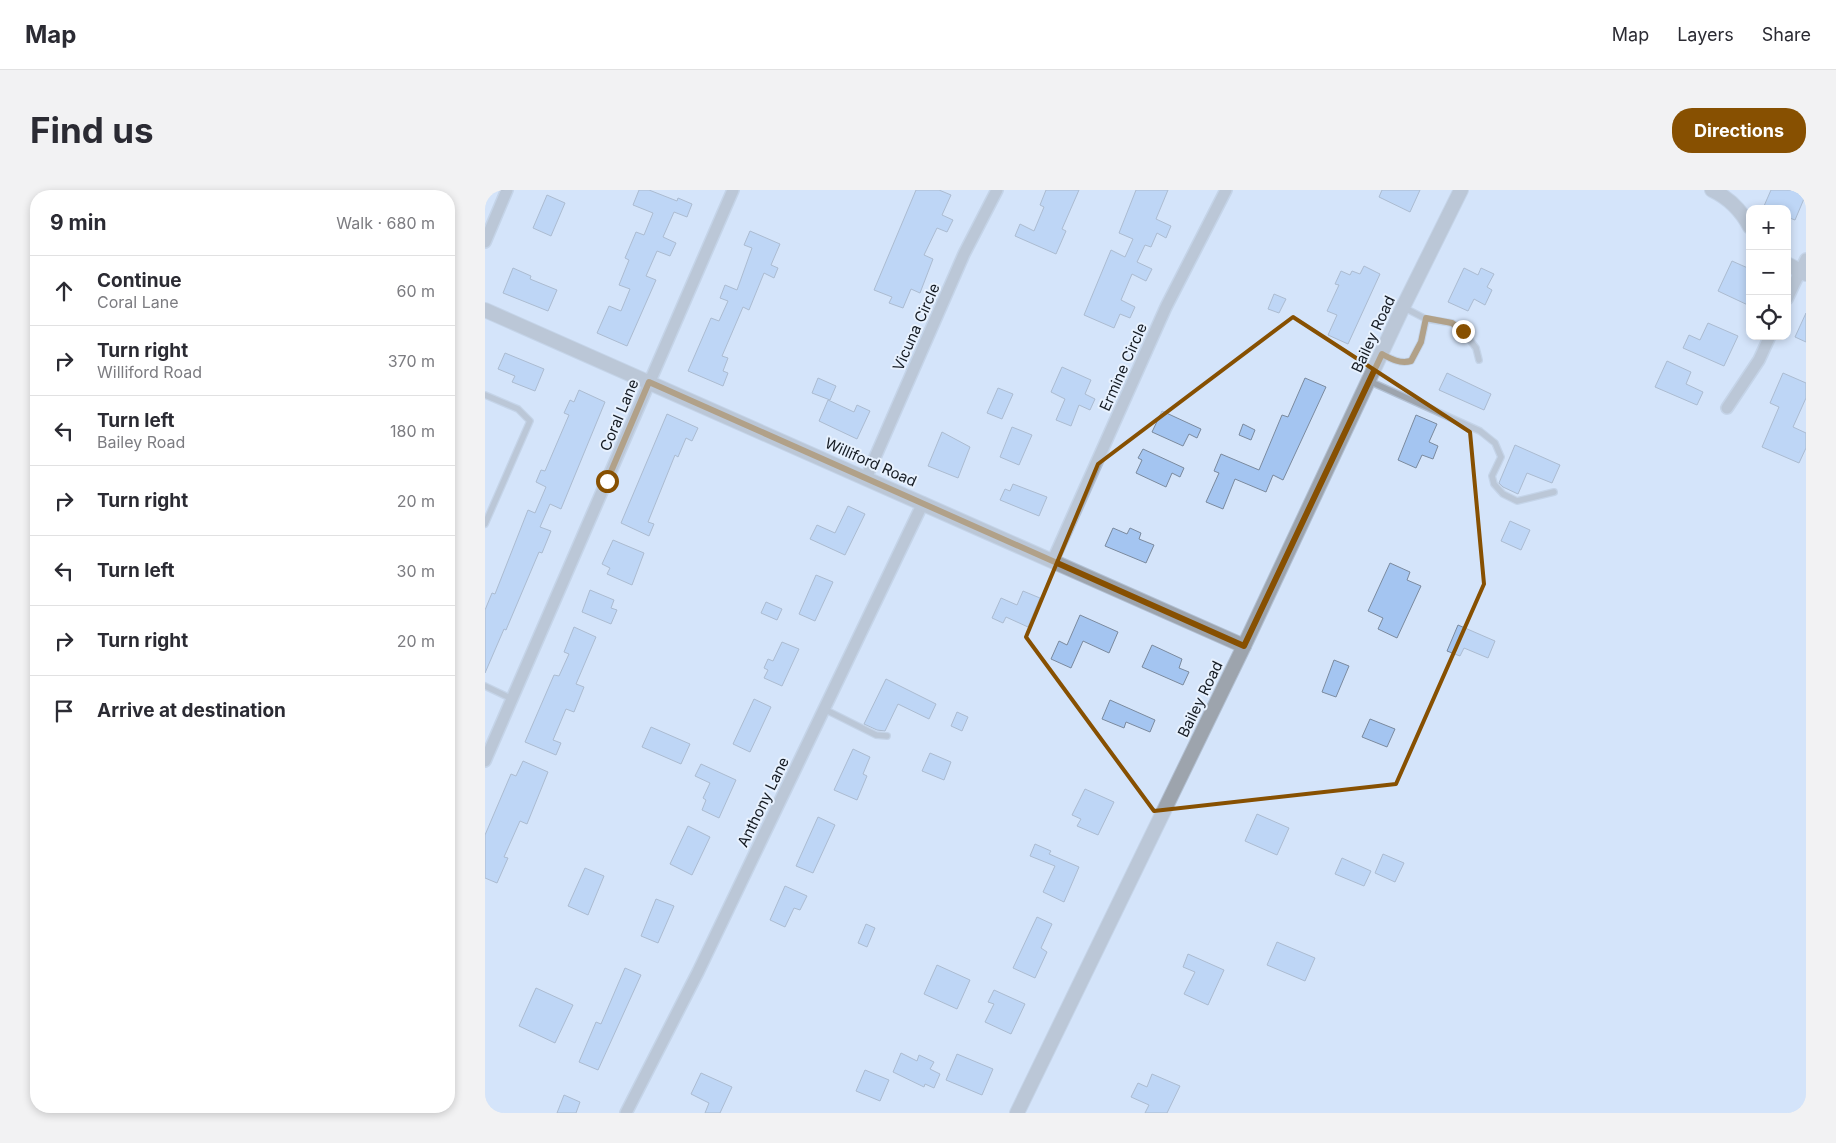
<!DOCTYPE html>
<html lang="en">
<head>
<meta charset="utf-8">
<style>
  :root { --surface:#fff; --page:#f2f2f3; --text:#2b2b33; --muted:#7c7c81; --line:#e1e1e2; --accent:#875001 }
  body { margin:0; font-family:Inter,sans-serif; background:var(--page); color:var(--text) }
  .controls { position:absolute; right:15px; top:15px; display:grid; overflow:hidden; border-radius:10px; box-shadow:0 2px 8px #0003 }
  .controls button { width:45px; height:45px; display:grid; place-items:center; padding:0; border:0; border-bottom:1px solid var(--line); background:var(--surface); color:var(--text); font:25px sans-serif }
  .stop { position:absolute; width:15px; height:15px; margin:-11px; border:4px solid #875001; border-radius:50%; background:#fff }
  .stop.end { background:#875001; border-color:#fff; box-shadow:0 1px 5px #0008 }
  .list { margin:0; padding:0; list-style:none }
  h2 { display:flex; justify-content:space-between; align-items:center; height:65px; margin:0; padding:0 20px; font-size:21px }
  h2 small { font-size:16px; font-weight:400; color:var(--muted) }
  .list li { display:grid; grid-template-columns:32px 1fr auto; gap:15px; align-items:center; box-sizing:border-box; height:70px; padding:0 20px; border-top:1px solid var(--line) }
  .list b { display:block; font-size:19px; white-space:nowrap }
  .list p { margin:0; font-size:16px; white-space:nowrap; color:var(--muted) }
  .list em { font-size:16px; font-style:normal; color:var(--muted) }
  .icon { flex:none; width:28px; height:28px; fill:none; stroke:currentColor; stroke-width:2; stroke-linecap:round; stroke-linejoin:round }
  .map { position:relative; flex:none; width:1321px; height:923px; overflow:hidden; border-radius:20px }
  header { display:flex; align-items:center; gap:30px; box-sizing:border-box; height:70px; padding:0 25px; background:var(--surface); border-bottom:1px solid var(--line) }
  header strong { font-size:24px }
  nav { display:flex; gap:28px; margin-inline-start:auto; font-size:18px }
  .intro { display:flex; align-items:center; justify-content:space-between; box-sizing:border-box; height:120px; padding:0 30px }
  h1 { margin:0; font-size:35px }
  .button { padding:12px 22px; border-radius:20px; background:var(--accent); color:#fff; font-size:18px; font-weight:700 }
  main { display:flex; gap:30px; padding:0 30px }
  aside { flex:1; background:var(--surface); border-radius:20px; box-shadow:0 2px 8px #0003 }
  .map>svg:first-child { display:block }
  .building { fill:#a4c5f1; stroke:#7b8a9e }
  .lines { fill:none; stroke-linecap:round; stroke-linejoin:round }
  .service-casing { stroke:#b2c0d3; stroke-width:8 }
  .minor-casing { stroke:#b2c0d3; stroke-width:14 }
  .tertiary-casing { stroke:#b2c0d3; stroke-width:16 }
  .service { stroke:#9da4ad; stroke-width:5.5 }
  .minor { stroke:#9da4ad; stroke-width:11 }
  .tertiary { stroke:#9da4ad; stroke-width:14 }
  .route { stroke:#875001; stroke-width:6 }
  .marked { fill:none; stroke:#875001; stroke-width:4; stroke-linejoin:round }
  .labels { text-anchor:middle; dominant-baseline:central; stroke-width:4; stroke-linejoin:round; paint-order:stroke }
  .street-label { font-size:15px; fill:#151b23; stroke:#e7f1fe }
</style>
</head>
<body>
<header>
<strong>Map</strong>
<nav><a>Map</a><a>Layers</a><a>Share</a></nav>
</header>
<div class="intro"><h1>Find us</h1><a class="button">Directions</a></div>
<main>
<aside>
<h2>9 min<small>Walk · 680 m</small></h2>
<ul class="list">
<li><svg class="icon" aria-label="ahead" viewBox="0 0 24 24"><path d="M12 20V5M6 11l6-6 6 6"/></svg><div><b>Continue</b><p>Coral Lane</p></div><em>60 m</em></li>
<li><svg class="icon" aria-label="right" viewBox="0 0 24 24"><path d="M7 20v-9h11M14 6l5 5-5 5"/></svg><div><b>Turn right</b><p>Williford Road</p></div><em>370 m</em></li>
<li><svg class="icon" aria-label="left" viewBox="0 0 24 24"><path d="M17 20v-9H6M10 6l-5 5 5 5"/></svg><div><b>Turn left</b><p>Bailey Road</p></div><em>180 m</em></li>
<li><svg class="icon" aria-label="right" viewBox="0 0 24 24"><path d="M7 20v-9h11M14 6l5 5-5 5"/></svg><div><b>Turn right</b></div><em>20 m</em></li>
<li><svg class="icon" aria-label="left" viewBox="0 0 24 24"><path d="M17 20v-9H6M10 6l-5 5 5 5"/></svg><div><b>Turn left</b></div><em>30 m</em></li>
<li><svg class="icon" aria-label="right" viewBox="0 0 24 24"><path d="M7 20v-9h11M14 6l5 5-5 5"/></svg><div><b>Turn right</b></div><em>20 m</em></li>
<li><svg class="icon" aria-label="arrive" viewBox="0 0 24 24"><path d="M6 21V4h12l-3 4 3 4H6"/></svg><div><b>Arrive at destination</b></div></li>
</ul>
</aside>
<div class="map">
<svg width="1321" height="923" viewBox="0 0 1321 923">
  <rect width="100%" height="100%" fill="#d4e4fa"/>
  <g class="building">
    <path d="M154 0H164L192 11 193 8 207 14 202 27 189 22 178 47 191 53 185 66 172 61 161 86 171 90 142 156 112 143 124 116 136 121 145 99 134 95 144 70 140 68 151 42 159 45 168 23 148 15Z"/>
    <path d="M431 0H454L466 5 457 25 468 30 462 42 452 38 439 65 448 69 435 103 426 99 418 118 404 113 407 107 389 100Z"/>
    <path d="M561 0H594L577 39 581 41 571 64 530 46 535 34 549 41 559 17 555 15Z"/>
    <path d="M651 0H683L671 29 686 36 681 48 672 43 666 57 660 55 652 72 667 79 661 91 647 84 636 110 650 117 645 128 635 124 629 138 599 125 626 60 640 67 648 49 634 43Z"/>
    <path d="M897 0H935L925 22 894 7Z"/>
    <path d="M1286 0H1313L1321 4 1310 30 1302 27V19H1285L1279 16Z"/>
    <path d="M62 5 80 13 66 46 48 38Z"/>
    <path d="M265 41 295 54 286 75 293 78 289 88 279 83 264 120 258 117 237 166 243 168 238 181 243 183 238 196 203 181 226 128 234 131 243 111 235 108 240 95 252 100 267 58 259 55Z"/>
    <path d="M1247 71 1265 79V116L1233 101Z"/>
    <path d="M879 76 895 84 863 154 843 145 852 125 842 121 854 95 850 94 856 81 865 85 867 81 875 84Z"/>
    <path d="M28 78 46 86 45 89 72 100 63 121 18 103Z"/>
    <path d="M979 78 993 85 996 78 1009 84 1002 97 1007 100 1000 115 989 109 983 121 963 112Z"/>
    <path d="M789 104 801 109 794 123 783 119Z"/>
    <path d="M1321 123V152L1310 147Z"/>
    <path d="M1223 133 1253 146 1239 176 1198 158 1204 145 1215 150Z"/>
    <path d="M20 163 59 179 50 201 27 192 30 186 13 179Z"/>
    <path d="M1182 171 1206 182 1201 194 1218 202 1212 215 1170 197Z"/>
    <path d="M577 177 606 190 600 204 610 209 605 220 594 215 586 236 571 230 580 209 566 202Z"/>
    <path d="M962 183 1006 204 999 220 954 200Z"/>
    <path d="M1298 183 1321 193V208L1308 237 1321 243V258L1314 273 1277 257 1294 217 1285 213Z"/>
    <path d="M333 188 351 196 345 210 327 203Z"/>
    <path d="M820 188 841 197 798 290 788 285 781 302 750 289 738 319 721 312 734 283 729 281 736 264 774 280 797 225 803 227Z"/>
    <path d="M513 198 528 204 517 229 502 223Z"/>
    <path d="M94 200 120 212 76 319 65 314 55 337 66 341 57 363 54 362 21 440 19 439 0 483V420L7 403 10 404 43 320 50 323 61 297 51 292 56 280 60 281 84 225 79 223 85 210 89 212Z"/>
    <path d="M343 210 369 222 372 215 385 221 372 249 334 231Z"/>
    <path d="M677 221 716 239 712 248 704 244 698 256 667 242Z"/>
    <path d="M182 224 213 238 207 251 201 248 193 267 190 265 163 332 169 334 164 346 136 333Z"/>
    <path d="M931 225 952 234 944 252 953 256 948 269 937 265 931 278 913 270Z"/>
    <path d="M758 234 770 240 766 250 754 245Z"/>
    <path d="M527 237 547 245 534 275 515 267Z"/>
    <path d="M457 242 485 257 473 288 443 276Z"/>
    <path d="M1030 255 1075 275 1067 293 1042 283 1033 304 1018 297 1014 293Z"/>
    <path d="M658 259 699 278 695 287 687 283 681 297 651 283 657 270 653 268Z"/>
    <path d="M528 294 562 307 554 326 515 310 520 299 525 301Z"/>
    <path d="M363 316 380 324 360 365 325 349 332 335 350 343Z"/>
    <path d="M1025 331 1045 340 1036 360 1016 351Z"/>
    <path d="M628 338 642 344 645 338 656 343 654 349 669 355 661 373 620 356Z"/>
    <path d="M128 350 159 363 147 395 122 384 125 378 117 374Z"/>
    <path d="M905 373 925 382 922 390 936 396 912 448 893 439 898 428 883 421Z"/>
    <path d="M331 385 348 392 330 431 314 424Z"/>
    <path d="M105 400 129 410 126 418 132 420 126 434 97 422Z"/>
    <path d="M538 401 555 408 543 437 521 427 518 433 507 428 516 408 532 415Z"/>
    <path d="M281 412 297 419 292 430 276 423Z"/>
    <path d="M595 425 633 442 624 463 598 451 586 478 566 469 574 451 582 455Z"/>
    <path d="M973 435 1010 451 1003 468 979 458 975 466 962 461Z"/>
    <path d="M89 437 111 447 91 494 99 497 89 522 81 519 68 550 76 553 71 565 40 552 69 485 74 486 84 464 79 462Z"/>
    <path d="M297 452 314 459 297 496 279 488 283 480 279 478 283 469 288 471Z"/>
    <path d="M667 455 697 469 694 478 704 482 698 495 657 477Z"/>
    <path d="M849 470 864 476 851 507 837 502Z"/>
    <path d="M401 489 451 514 444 529 413 514 400 541 392 540 379 534Z"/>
    <path d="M269 509 286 517 265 562 248 554Z"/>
    <path d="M625 510 670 530 665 542 641 532 639 538 617 529Z"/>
    <path d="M472 522 483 527 477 541 466 536Z"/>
    <path d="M885 529 910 539 902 557 877 547Z"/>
    <path d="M166 537 205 554 196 574 157 557Z"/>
    <path d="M368 559 385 567 378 584 382 586 372 610 349 600Z"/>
    <path d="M445 563 466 572 459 590 437 581Z"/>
    <path d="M38 571 63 582 42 634 35 631 19 667 23 668 12 693 0 688V645L26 584 31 586Z"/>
    <path d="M216 574 251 590 234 628 217 620 221 610 218 608 225 593 210 586Z"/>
    <path d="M600 599 629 612 613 645 592 636 596 629 587 625Z"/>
    <path d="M772 624 804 638 792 665 760 651Z"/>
    <path d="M333 627 350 635 328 683 311 676Z"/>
    <path d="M203 636 225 647 207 685 185 674Z"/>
    <path d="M550 654 566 661 564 664 594 677 579 712 558 702 570 676 545 666Z"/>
    <path d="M898 664 919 673 910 692 890 683Z"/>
    <path d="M857 668 886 681 879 696 850 684Z"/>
    <path d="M100 678 119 686 103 725 83 716Z"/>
    <path d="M300 696 322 706 315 720 309 718 300 737 285 730Z"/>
    <path d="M171 709 189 716 173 753 156 746Z"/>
    <path d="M552 727 567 734 556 758 562 762 550 788 528 778Z"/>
    <path d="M381 734 390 738 382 757 373 753Z"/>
    <path d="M792 752 830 768 820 791 782 775Z"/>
    <path d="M703 764 739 780 723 815 699 804 710 782 698 777Z"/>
    <path d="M452 775 485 790 472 819 439 804Z"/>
    <path d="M140 778 156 785 113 880 94 872 111 832 116 834Z"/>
    <path d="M51 798 88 815 70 853 34 836Z"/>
    <path d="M509 800 540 814 526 844 500 832 509 814 503 812Z"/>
    <path d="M416 863 432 871 434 865 449 872 445 879 455 884 449 898 440 894 439 897 408 882Z"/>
    <path d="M472 864 508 879 497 905 461 890Z"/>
    <path d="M380 880 404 890 395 911 371 901Z"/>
    <path d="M216 883 247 897 235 923H220L224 913 206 904Z"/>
    <path d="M667 884 695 896 682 923H660L664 915 646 907 653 893 662 897Z"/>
    <path d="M79 905 95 912 91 923H72Z"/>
  </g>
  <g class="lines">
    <defs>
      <g id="service">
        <path d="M918 117 941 129 967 133 978 141 991 158 994 170"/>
        <path d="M897 164C906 169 915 174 926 171L936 152 941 129"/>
        <path d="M884 191 995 241 1010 253 1016 267 1007 286 1009 294 1018 304 1032 311 1069 302"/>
        <path d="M0 205 33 219 45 231 0 334"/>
        <path d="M0 496 27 509"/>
        <path d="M339 519 391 545 402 546"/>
      </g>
      <g id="minor">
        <path d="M0 52 22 0"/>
        <path d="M1302 109 1321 69"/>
        <path d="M1242 218 1274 170 1285 146"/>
        <path d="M381 288 479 64 512 0"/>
        <path d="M568 370 681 117 741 0"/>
        <path d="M0 571 248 0"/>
        <path d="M141 923 213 782 438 313"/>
      </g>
      <g id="tertiary">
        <path d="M1227 0C1244 8 1256 20 1265 37"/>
        <path d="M1302 74 1321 84"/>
        <path d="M0 120 759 456"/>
        <path d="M532 923 759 456 918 117 976 0"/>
      </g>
    </defs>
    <use href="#service" class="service-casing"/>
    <use href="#minor" class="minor-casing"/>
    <use href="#tertiary" class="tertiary-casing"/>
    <use href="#service" class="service"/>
    <use href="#minor" class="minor"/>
    <use href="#tertiary" class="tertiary"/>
  </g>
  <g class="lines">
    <path class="route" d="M122 291 164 192 759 456 897 164C906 169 915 174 926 171L936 152 941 128 967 133 978 141"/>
  </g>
  <path d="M0 0H1321V923H0ZM808 127 985 242 999 394 911 594 669 621 541 447 613 274Z" fill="#d4e4fa" fill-opacity=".55" fill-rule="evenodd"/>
  <path class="marked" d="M808 127 985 242 999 394 911 594 669 621 541 447 613 274Z"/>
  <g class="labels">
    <g class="street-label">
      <text transform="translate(431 137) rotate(-66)">Vicuna Circle</text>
      <text transform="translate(888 144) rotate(-65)">Bailey Road</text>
      <text transform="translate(638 177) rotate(-66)">Ermine Circle</text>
      <text transform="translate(134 225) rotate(-67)">Coral Lane</text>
      <text transform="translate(386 272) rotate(24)">Williford Road</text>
      <text transform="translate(715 509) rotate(-64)">Bailey Road</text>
      <text transform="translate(278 612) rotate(-64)">Anthony Lane</text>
    </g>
  </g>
</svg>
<div class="controls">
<button>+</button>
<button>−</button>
<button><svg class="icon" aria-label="locate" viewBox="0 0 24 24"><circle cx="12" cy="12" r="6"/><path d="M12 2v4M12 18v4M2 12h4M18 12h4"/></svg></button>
</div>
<div class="stop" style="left:122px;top:291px"></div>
<div class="stop end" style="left:978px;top:141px"></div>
</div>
</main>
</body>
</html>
